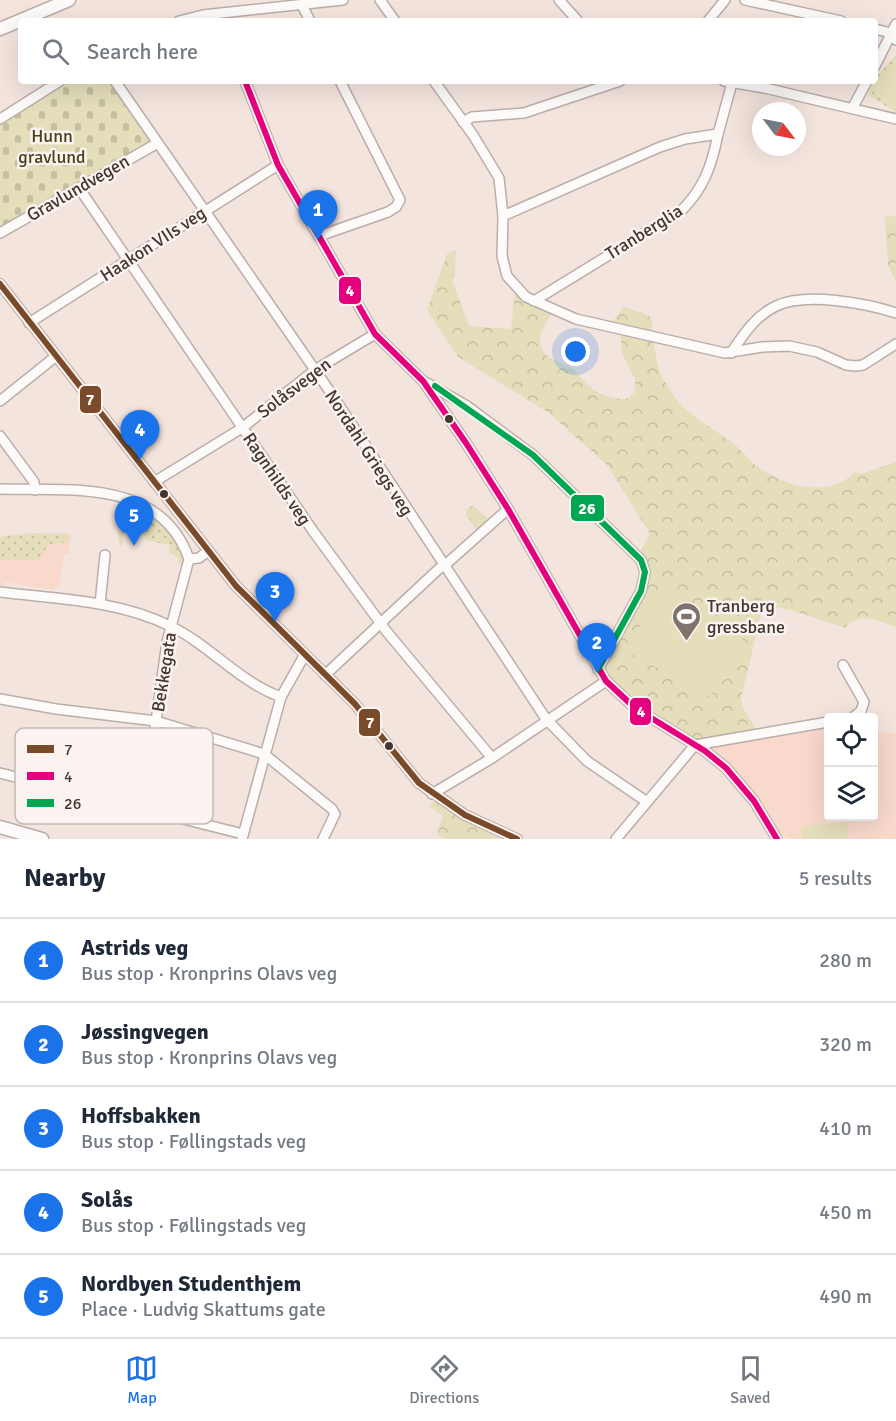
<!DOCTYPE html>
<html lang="en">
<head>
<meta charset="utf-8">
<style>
  :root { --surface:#fff; --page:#f2f2f3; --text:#1f2937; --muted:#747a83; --line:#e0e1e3; --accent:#1a73e8 }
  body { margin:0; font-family:Signika,sans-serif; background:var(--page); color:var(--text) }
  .controls { position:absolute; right:18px; bottom:18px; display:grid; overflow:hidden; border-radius:6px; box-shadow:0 6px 24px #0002 }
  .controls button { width:54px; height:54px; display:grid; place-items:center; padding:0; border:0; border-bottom:2px solid var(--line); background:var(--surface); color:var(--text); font:30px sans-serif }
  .compass { position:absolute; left:752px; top:102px; width:54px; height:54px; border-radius:50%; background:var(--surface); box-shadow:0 6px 24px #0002; rotate:122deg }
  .you { position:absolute; left:576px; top:352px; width:21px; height:21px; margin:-15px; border:4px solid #fff; border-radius:50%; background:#1a73e8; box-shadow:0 0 0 9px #1a73e833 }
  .badge { display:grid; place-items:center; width:39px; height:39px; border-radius:50%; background:var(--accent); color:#fff; font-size:20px; font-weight:700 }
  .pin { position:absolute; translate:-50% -50px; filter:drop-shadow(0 2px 3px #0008) }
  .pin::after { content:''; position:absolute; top:32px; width:21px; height:18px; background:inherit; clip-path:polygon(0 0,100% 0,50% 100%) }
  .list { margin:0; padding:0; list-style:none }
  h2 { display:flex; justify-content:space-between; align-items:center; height:78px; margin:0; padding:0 24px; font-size:26px }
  h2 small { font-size:20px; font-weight:400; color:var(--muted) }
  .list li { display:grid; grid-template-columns:39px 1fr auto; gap:18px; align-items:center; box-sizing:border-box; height:84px; padding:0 24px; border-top:2px solid var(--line) }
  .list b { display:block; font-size:22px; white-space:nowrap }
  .list p { margin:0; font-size:20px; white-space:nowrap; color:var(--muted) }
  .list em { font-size:20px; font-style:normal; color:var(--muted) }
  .icon { flex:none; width:33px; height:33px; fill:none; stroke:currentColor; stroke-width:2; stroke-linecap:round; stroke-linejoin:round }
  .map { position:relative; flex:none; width:896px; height:839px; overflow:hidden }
  .search { position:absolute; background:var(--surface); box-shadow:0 6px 24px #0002; left:18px; right:18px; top:18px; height:66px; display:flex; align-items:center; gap:15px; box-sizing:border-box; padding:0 21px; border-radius:6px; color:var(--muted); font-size:22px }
  .sheet { height:498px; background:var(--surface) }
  nav { display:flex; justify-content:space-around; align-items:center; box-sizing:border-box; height:84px; border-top:2px solid var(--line); background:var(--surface); font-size:16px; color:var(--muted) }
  nav a { display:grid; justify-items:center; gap:3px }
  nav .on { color:var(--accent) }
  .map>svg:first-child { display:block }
  .built { fill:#f9d9cc }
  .grass { fill:url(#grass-dots) }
  .forest { fill:url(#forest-crowns) }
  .cemetery { fill:url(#cemetery-stones) }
  .garden { fill:#e4debb }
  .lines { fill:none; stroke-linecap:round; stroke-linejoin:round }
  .minor-casing { stroke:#bbada8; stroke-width:12 }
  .major-casing { stroke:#bbada8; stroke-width:15 }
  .minor { stroke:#fdfbfa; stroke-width:9 }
  .major { stroke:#fdfbfa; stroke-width:12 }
  .bus-1-casing { stroke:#faf3f0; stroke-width:10 }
  .bus-2-casing { stroke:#faf3f0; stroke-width:10 }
  .bus-3-casing { stroke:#faf3f0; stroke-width:10 }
  .bus-1 { stroke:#7a4b2a; stroke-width:6 }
  .bus-2 { stroke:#e5007d; stroke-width:6 }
  .bus-3 { stroke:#00a651; stroke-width:6 }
  .bus-dot { fill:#43352f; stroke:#faf3f0; stroke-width:2 }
  .labels { text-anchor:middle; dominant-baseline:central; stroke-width:5; stroke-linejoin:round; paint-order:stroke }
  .park-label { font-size:18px; fill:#43431a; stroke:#faf3f0 }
  .street-label { font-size:18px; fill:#43352f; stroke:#faf3f0 }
  .poi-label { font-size:18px; fill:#43352f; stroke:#faf3f0; text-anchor:start }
  .key { fill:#faf3f0; stroke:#c3bab6; stroke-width:1.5 }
  .key-label { font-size:16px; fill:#43352f }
  .line-badge { stroke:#faf3f0; stroke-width:2 }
  .badge-label { font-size:16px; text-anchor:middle; font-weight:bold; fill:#fff }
</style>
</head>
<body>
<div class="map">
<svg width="896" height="839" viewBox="0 0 896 839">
  <defs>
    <pattern id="grass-dots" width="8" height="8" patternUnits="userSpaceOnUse" patternTransform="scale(1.5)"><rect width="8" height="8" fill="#e4debb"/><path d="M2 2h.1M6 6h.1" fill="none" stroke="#c5bfa1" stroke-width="1.8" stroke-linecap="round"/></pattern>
    <pattern id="forest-crowns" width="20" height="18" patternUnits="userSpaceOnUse" patternTransform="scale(1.5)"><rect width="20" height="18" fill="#e4debb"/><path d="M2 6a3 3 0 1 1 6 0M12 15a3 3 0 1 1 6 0" fill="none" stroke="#c5bfa1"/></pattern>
    <pattern id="cemetery-stones" width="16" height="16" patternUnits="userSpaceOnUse" patternTransform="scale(1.5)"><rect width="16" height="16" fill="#e4debb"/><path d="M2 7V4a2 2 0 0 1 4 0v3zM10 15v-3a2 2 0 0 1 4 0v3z" fill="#c5bfa1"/></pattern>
  </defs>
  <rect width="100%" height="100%" fill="#f4e4de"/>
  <g class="built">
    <path d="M31 533 71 534 69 554H64L59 586H55L54 590 5 582 4 586 0 585V537Z"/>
    <path d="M828 725V816H874V731L896 734V839H788L780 833 749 787 708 747Z"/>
  </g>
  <g class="grass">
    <path d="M896 55V112L868 95 875 78Z"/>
    <path d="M124 503C149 510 185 534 183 564H179L178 558 169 552 170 545 145 540 146 536 123 533 122 546H119L118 517Z"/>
    <path d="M473 505 490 521 478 532 466 516 467 510Z"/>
    <path d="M31 533 68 534 67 542 48 545 39 560H0V537Z"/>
  </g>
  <g class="forest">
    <path d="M896 216V282L888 265 885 217Z"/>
    <path d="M456 250 455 274 452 280 469 326 511 329 515 292 521 287 554 310C548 320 538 332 540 344 544 361 560 361 572 368 578 372 580 377 585 382 596 394 610 399 626 399L635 392V379L622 354 621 335 610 326 623 307 643 313 651 318C655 338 653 361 664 380 685 418 703 420 734 444 742 450 747 458 754 464 782 486 827 500 855 472L861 474 896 462V627C878 621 859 611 845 628L791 610 767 606 761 614 741 699 742 706 757 730 702 744 648 716 606 683 602 660 644 579 636 560 650 534 607 465 549 413 458 357 427 310 447 254Z"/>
    <path d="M434 800 460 818 501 839H444L437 834 443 816 429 806Z"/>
  </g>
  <path class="cemetery" d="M64 81H112L153 143 0 230V122Z"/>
  <g class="garden">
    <path d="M887 68 896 75V106L871 89Z"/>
    <path d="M477 509 487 522 479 529 468 516Z"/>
    <path d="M662 587 745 634 710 697 626 651Z"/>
    <path d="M847 822 848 839H802L801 826Z"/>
  </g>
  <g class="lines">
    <defs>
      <g id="minor">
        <path d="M380 0 395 21"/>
        <path d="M559 0 578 21"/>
        <path d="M745 0 841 21"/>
        <path d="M302 5 310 21"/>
        <path d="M179 21 203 15 343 0"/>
        <path d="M708 21 725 0"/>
        <path d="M875 29 891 33 896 40"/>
        <path d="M875 66 896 24"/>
        <path d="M115 81 333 396 546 719 587 761 647 802"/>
        <path d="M245 81 278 165 375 334 423 381 466 443 508 509 606 681 635 708 705 751 726 768 754 801 777 839"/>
        <path d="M434 81 473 135 499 178 503 216 502 256 507 276 526 297 576 319 725 353 762 347 789 346 817 352 846 365 856 366 863 365 896 344"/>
        <path d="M724 81 765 88 896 119"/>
        <path d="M853 107 867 81"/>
        <path d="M0 119 60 81"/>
        <path d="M463 122 472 117 524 113 620 81"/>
        <path d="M79 188 313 531 387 632 492 758"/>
        <path d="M503 216 660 147 685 139 718 134 732 83"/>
        <path d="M0 233 156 144"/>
        <path d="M319 236 388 212 396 207 400 200 340 81"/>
        <path d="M0 284 236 586 355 704 419 783 465 815 517 839"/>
        <path d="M534 301 682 210C704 188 712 165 718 134"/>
        <path d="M29 323 278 165"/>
        <path d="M731 353C743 335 755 316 776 306 806 292 865 303 896 313"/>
        <path d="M425 382 467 406 533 455 641 560 645 572 641 591 598 669"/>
        <path d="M0 401 55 357"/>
        <path d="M0 436 34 482 35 490"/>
        <path d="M154 482 242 428 315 370 375 334"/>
        <path d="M0 489C69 491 161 478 189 559"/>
        <path d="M444 566 508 509"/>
        <path d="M0 592C56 599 118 600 170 626 210 645 239 682 281 697"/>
        <path d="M100 604 105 555"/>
        <path d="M843 665 864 702 861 711 852 718"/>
        <path d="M325 675 443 565"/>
        <path d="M0 699 56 709 156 721 264 754 332 809 335 814 323 839"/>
        <path d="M695 745 828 722"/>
        <path d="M0 773 243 834"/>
        <path d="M432 794 492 758 606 681"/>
        <path d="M144 807 167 642 189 559 199 558 208 551"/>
        <path d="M242 839 281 697 304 656"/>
        <path d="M616 839 695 745"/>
      </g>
      <g id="major">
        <path d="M0 29 69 0"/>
        <path d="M0 827 42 839"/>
      </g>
    </defs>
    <use href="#minor" class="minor-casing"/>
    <use href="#major" class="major-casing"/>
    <use href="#minor" class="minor"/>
    <use href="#major" class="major"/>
    <defs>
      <path id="bus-1" d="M0 284 236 586 355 704 419 783 465 815 517 839"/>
      <path id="bus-2" d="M245 81 278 165 375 334 423 381 466 443 508 509 606 681 635 708 705 751 726 768 754 801 777 839"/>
      <path id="bus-3" d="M435 386 533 455 641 560 645 572 641 591 598 669"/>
    </defs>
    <use href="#bus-1" class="bus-1-casing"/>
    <use href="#bus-2" class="bus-2-casing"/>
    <use href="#bus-3" class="bus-3-casing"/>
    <use href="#bus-1" class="bus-1"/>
    <use href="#bus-2" class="bus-2"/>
    <use href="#bus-3" class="bus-3"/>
  </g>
  <defs>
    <symbol id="stadium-pin" viewBox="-11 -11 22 30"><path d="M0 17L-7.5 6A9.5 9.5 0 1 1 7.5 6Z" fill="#81726c" stroke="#faf3f0"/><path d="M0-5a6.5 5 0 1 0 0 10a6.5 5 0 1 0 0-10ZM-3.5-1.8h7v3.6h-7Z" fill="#fff"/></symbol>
  </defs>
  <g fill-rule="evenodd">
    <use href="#stadium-pin" x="670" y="600" width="33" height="45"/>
  </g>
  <g class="bus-dot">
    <circle cx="449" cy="419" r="5"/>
    <circle cx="164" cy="494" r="5"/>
    <circle cx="389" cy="746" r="5"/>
  </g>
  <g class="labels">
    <g class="park-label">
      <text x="52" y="136">Hunn<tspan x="52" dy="21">gravlund</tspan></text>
    </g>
    <g class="street-label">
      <text transform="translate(78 188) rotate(-30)">Gravlundvegen</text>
      <text transform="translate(644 232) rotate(-32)">Tranberglia</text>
      <text transform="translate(153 244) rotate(-33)">Haakon VIIs veg</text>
      <text transform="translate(294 388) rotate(-37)">Solåsvegen</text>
      <text transform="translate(369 453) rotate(57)">Nordahl Griegs veg</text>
      <text transform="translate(277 479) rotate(56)">Ragnhilds veg</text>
      <text transform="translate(164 672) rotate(-81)">Bekkegata</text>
    </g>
    <g class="poi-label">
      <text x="707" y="606">Tranberg<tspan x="707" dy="21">gressbane</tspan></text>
    </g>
  </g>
  <rect x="15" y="728" width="198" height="96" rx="9" class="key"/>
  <rect x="27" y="745" width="27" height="8" fill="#7a4b2a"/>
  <rect x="27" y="772" width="27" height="8" fill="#e5007d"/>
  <rect x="27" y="799" width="27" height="8" fill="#00a651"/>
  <g class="key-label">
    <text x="64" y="755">7</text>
    <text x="64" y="782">4</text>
    <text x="64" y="809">26</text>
  </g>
  <g class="line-badge">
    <rect x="338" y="276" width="24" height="29" rx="6" fill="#e5007d"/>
    <rect x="79" y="385" width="23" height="29" rx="6" fill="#7a4b2a"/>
    <rect x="570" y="494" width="35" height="28" rx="6" fill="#00a651"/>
    <rect x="629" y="697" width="23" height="29" rx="6" fill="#e5007d"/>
    <rect x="358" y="708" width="23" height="29" rx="6" fill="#7a4b2a"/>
  </g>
  <g class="badge-label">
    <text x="350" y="296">4</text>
    <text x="90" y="405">7</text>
    <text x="587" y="514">26</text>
    <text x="641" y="717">4</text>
    <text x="370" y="728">7</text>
  </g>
</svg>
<div class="controls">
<button><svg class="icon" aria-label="locate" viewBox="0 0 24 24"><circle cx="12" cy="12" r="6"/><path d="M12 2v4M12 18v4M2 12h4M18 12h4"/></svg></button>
<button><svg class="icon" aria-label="layers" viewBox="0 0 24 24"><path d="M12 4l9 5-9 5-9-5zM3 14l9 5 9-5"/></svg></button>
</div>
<svg class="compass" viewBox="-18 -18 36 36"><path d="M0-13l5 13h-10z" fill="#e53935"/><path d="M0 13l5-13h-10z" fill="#747a83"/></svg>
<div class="you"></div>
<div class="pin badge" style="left:318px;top:240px">1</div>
<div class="pin badge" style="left:597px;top:673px">2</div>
<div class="pin badge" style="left:275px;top:622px">3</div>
<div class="pin badge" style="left:140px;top:460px">4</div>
<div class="pin badge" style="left:134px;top:546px">5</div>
<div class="search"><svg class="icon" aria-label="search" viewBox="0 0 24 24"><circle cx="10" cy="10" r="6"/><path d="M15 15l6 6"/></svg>Search here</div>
</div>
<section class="sheet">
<h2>Nearby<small>5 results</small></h2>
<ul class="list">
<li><span class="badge">1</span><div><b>Astrids veg</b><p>Bus stop · Kronprins Olavs veg</p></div><em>280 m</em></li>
<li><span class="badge">2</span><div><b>Jøssingvegen</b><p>Bus stop · Kronprins Olavs veg</p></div><em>320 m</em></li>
<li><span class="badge">3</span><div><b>Hoffsbakken</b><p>Bus stop · Føllingstads veg</p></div><em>410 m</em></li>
<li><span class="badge">4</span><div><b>Solås</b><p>Bus stop · Føllingstads veg</p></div><em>450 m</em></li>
<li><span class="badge">5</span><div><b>Nordbyen Studenthjem</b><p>Place · Ludvig Skattums gate</p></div><em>490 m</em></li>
</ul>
</section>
<nav>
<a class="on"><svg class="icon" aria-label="map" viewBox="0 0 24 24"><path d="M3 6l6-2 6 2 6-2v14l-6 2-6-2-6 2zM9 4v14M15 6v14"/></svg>Map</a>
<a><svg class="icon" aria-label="directions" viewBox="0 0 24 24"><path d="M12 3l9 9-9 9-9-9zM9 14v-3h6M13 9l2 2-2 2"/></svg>Directions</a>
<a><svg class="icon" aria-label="saved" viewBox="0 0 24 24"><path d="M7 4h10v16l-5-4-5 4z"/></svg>Saved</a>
</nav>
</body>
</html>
